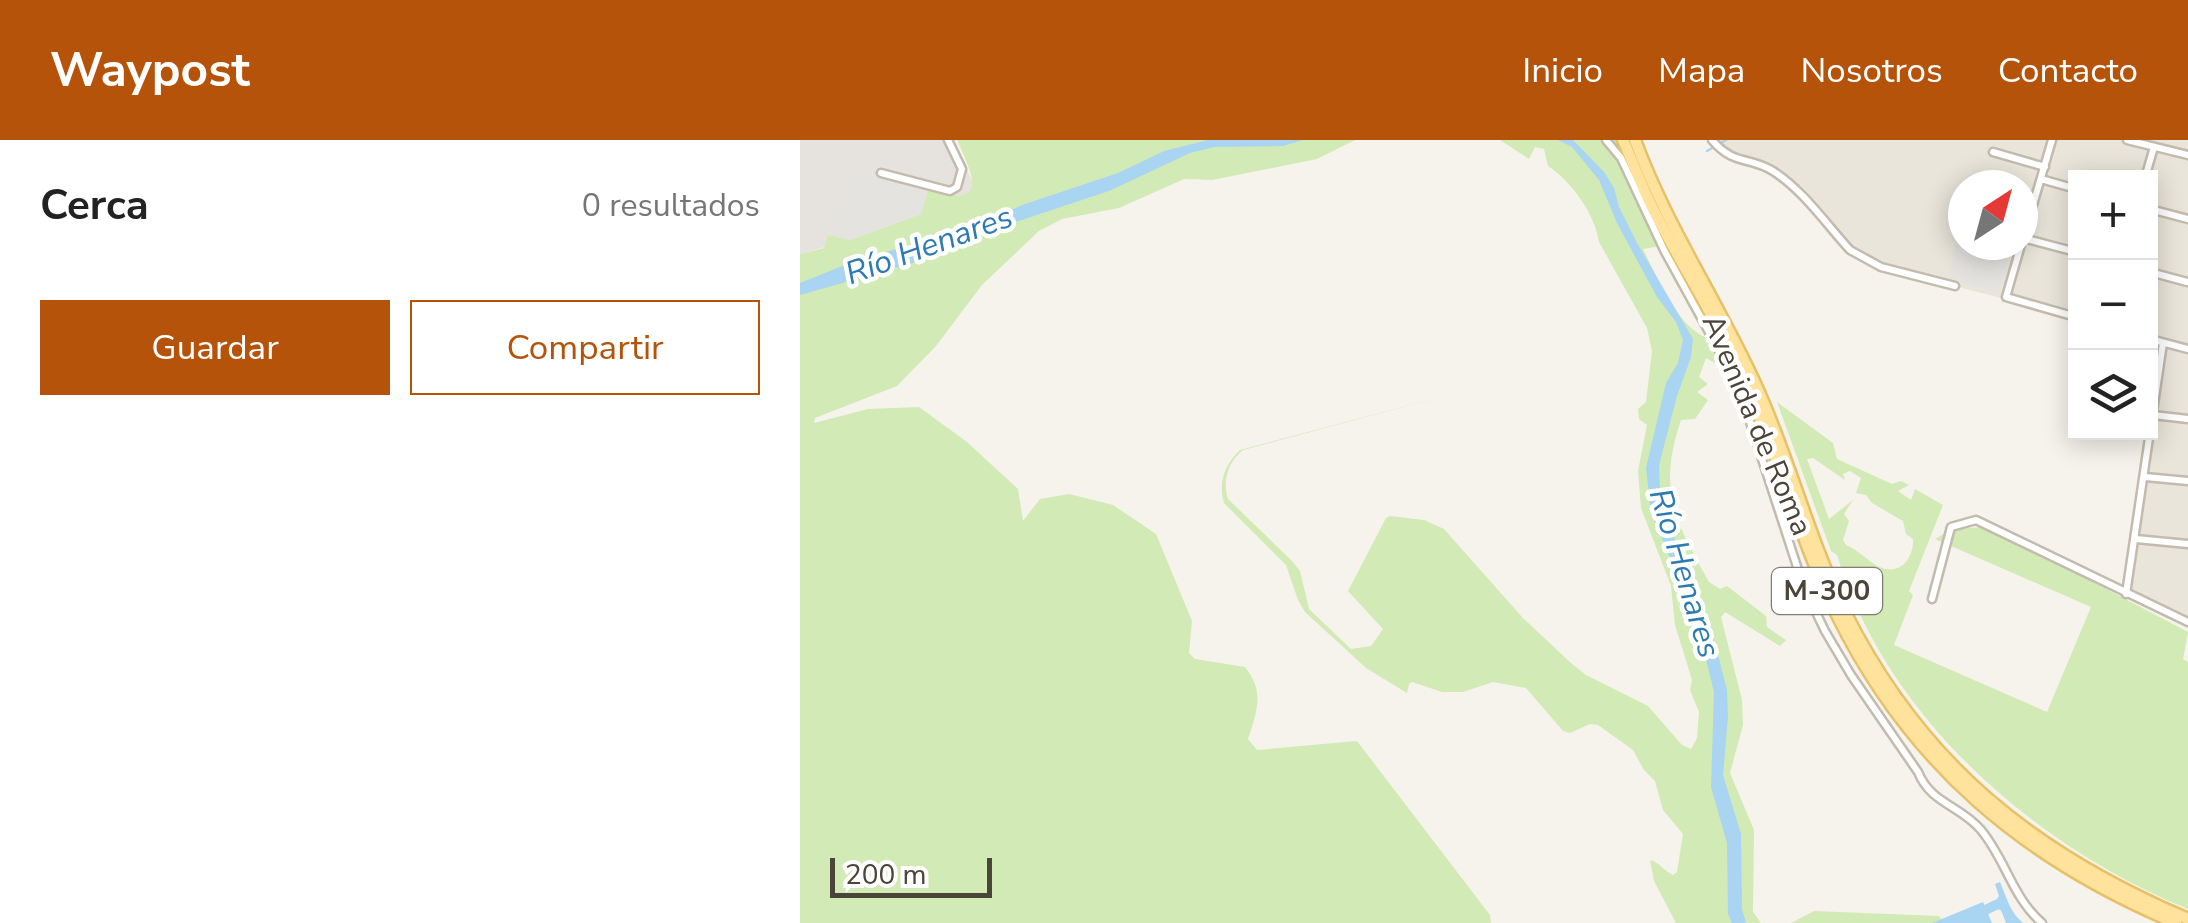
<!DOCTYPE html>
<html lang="es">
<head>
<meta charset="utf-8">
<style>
  :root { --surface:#fff; --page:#f2f2f2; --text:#222; --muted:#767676; --line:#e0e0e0; --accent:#b45309 }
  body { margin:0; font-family:"Nunito Sans",sans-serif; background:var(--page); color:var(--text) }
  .controls { position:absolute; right:30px; top:30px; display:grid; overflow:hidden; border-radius:0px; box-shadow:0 5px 25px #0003 }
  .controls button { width:90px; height:90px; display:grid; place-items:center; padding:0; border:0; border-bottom:2px solid var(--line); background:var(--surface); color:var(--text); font:50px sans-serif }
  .compass { position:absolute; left:1148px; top:30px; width:90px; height:90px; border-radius:50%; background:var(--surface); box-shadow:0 5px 25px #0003; rotate:36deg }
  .scale { position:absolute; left:30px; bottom:25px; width:162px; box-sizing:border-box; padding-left:10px; border:5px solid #4b4439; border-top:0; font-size:28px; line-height:35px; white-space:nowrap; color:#4b4439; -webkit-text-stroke:8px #fff; paint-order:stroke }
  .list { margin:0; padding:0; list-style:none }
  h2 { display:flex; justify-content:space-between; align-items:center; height:130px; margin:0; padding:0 40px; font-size:42px }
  h2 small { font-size:32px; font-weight:400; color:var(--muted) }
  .actions { display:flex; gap:20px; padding:30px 40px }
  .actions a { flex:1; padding:22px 0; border:2px solid var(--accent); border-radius:0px; text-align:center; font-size:35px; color:var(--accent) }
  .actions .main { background:var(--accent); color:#fff }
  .icon { flex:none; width:55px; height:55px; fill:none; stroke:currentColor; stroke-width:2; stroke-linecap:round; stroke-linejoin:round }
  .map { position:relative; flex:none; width:1388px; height:783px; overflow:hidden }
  header { display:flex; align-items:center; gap:60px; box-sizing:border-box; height:140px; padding:0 50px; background:var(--accent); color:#fff }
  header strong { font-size:48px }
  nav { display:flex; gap:55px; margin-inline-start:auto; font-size:35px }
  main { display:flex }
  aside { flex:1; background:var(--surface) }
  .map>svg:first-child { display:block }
  .residential { fill:#eae5da; fill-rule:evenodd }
  .industrial { fill:#e6e2dd }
  .green { fill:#d2eab5; fill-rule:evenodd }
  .parking { fill:#e5e3e0 }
  .water { fill:#a9d4f2 }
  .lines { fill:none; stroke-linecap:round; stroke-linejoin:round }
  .stream { stroke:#a9d4f2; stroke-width:2.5 }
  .river { stroke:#a9d4f2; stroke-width:10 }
  .street-casing { stroke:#c2bbae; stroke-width:11 }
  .primary-casing { stroke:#e6c16a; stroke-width:15 }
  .street { stroke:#fff; stroke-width:6 }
  .primary { stroke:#ffe39c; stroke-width:10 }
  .labels { text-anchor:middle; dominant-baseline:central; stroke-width:9; stroke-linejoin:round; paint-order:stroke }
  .shield { fill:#fff; stroke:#817c74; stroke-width:2.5 }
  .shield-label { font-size:28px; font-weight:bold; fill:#4b4439 }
  .street-label { font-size:30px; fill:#4b4439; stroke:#fff }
  .water-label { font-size:32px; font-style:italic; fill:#2e7ab2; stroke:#fff }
</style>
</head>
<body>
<header>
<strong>Waypost</strong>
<nav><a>Inicio</a><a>Mapa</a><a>Nosotros</a><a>Contacto</a></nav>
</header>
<main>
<aside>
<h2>Cerca<small>0 resultados</small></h2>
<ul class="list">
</ul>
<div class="actions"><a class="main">Guardar</a><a>Compartir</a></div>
</aside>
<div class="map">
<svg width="1388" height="783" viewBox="0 0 1388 783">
  <rect width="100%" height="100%" fill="#f6f3ec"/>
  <path class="residential" d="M912 0H1388V481L1326 454 1363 203 1351 199 1350 38H1276L1275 177 1081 127 1050 110 970 29 939 21ZM1163 45H1223V105H1163Z"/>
  <path class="industrial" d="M0 0H154L175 48 171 64 121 74 50 100 0 114Z"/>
  <g class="green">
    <path d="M157 0H555L517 19 412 40 384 39 319 68 262 79 239 91 182 145 136 206 97 246 15 278 14 283 68 269 119 267 167 302 218 349 223 381 240 359 269 354 313 365 356 394 392 481 389 513 395 519 445 527C465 552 457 571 448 599L457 610 557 601 690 775 691 783H0V114L24 108 28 95 50 100 121 74 128 51C188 67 175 40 157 0Z"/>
    <path d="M700 0H817L819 18 836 61 861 106 843 109C859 140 876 187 911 200L927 230 906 218 899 237 908 244 897 252 908 260 895 279 881 280C857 352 875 380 909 442L920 449 927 446 966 476 967 487 986 500 980 506 925 472 921 477 942 560 943 585 930 633 954 690 953 772 961 783H876L854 741 850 720C859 722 864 731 873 735L877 732 883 694 863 670 855 641 844 630 833 610 798 585 790 584 770 593 763 591 726 548 693 542 663 552H642L612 542 609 544 607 553 566 528 505 472 498 460 486 425 424 363C418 342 425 324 440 310L667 250 443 310C428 322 422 341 428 359L492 421 500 431 509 469 551 509 571 506 583 489 548 451 586 378 590 376 624 380 644 389 723 478 772 524 786 535 848 566 882 605 891 609 897 598 899 572 890 550 892 540 875 485 871 446 841 368 838 331 847 285 839 279 838 269 846 262 852 211 847 188 799 102C795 74 771 41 748 26L744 9 735 7 729 19Z"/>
    <path d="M977 262 1033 303 1037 319 1092 344 1101 341 1109 345 1098 351 1111 360 1115 349 1143 365 1109 451 1113 455 1094 505 1247 572 1291 467 1135 399 1152 389 1188 387 1388 492 1383 519 1388 522V769C1235 707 1086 577 1037 415L1031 411ZM1013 318 1045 340 1043 334 1050 331 1061 338 1056 353 1066 355 1072 363 1103 381 1106 394 1113 399C1114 415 1103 435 1082 428 1069 423 1059 410 1046 405L1043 400 1049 381 1044 374 1053 360 1029 379 1007 319Z"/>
    <path d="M1014 771 1139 776 1144 783H991Z"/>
  </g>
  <g class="parking">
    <path d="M53 29 128 51 121 74 50 100 33 96 30 92 47 31Z"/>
    <path d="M1162 56 1163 105H1213L1200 152 1149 140Z"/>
  </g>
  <g class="water">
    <path d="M408 0H503L483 6 414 7 390 13 309 51 213 83 127 119 0 155V143L55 121 166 89 225 64 318 33 364 11Z"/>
    <path d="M758 0H773L804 32 814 48 819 67 837 103 893 199 891 217 877 256 859 325 860 353 869 385 910 484 927 550 928 576 923 635 941 694 942 769 946 783H932L928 774 927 703 911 647 914 552 898 486 851 372 846 328 866 243 878 223 883 200 876 182 857 157 817 83 799 40 772 7Z"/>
    <path d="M1200 742 1212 772 1223 783H1206L1197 759 1199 756 1195 744Z"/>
    <path d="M1183 762 1192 783H1132Z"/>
  </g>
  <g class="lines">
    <path class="stream" d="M907 11 926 0"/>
    <path class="river" d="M1177 774 1198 764 1204 766 1214 783"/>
    <defs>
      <g id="street">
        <path d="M806 0 821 18 864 110 938 245 1003 445 1025 491 1051 535 1118 632C1131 664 1160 665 1181 690 1206 720 1212 757 1242 783"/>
        <path d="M912 0C934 26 949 16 973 31 1003 50 1027 85 1050 110L1081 127 1155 146"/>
        <path d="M1327 0 1388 15"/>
        <path d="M1193 12 1245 27"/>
        <path d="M81 33 150 51 157 47 162 29 148 0"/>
        <path d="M1345 38 1354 7"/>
        <path d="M1241 39 1276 49"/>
        <path d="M1350 69 1388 79"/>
        <path d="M1223 98 1276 112"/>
        <path d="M1223 99 1252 0"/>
        <path d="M1221 105 1206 157 1276 177"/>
        <path d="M1350 132 1387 142"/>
        <path d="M1350 199 1388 209"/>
        <path d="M1353 275 1388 279"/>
        <path d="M1345 337 1388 341"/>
        <path d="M1336 399 1388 404"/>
        <path d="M1326 454 1363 203"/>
        <path d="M1132 459 1151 387 1176 380 1388 482"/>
      </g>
      <g id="primary">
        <path d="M823 0C833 23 842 47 853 69 883 128 919 183 946 243 980 319 1000 401 1037 475 1111 625 1224 719 1376 783"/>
        <path d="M835 0C867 88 921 166 959 252 991 324 1010 402 1045 472 1122 625 1233 713 1388 779"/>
      </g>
    </defs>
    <use href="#street" class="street-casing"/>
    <use href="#primary" class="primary-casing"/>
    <use href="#street" class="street"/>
    <use href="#primary" class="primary"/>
  </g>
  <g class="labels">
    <rect class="shield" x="972" y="428" width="110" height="46" rx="8"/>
    <g class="shield-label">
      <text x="1027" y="451">M-300</text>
    </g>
    <g class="street-label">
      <text transform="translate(957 285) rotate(67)">Avenida de Roma</text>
    </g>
    <g class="water-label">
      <text transform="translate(129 105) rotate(-20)">Río Henares</text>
      <text transform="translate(885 433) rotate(73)">Río Henares</text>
    </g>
  </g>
</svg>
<div class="controls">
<button>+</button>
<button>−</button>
<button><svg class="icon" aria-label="layers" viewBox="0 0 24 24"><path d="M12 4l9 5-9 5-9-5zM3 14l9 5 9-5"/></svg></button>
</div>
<svg class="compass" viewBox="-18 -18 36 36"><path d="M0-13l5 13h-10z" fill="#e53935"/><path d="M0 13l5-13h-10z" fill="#767676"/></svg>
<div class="scale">200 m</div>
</div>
</main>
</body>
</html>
